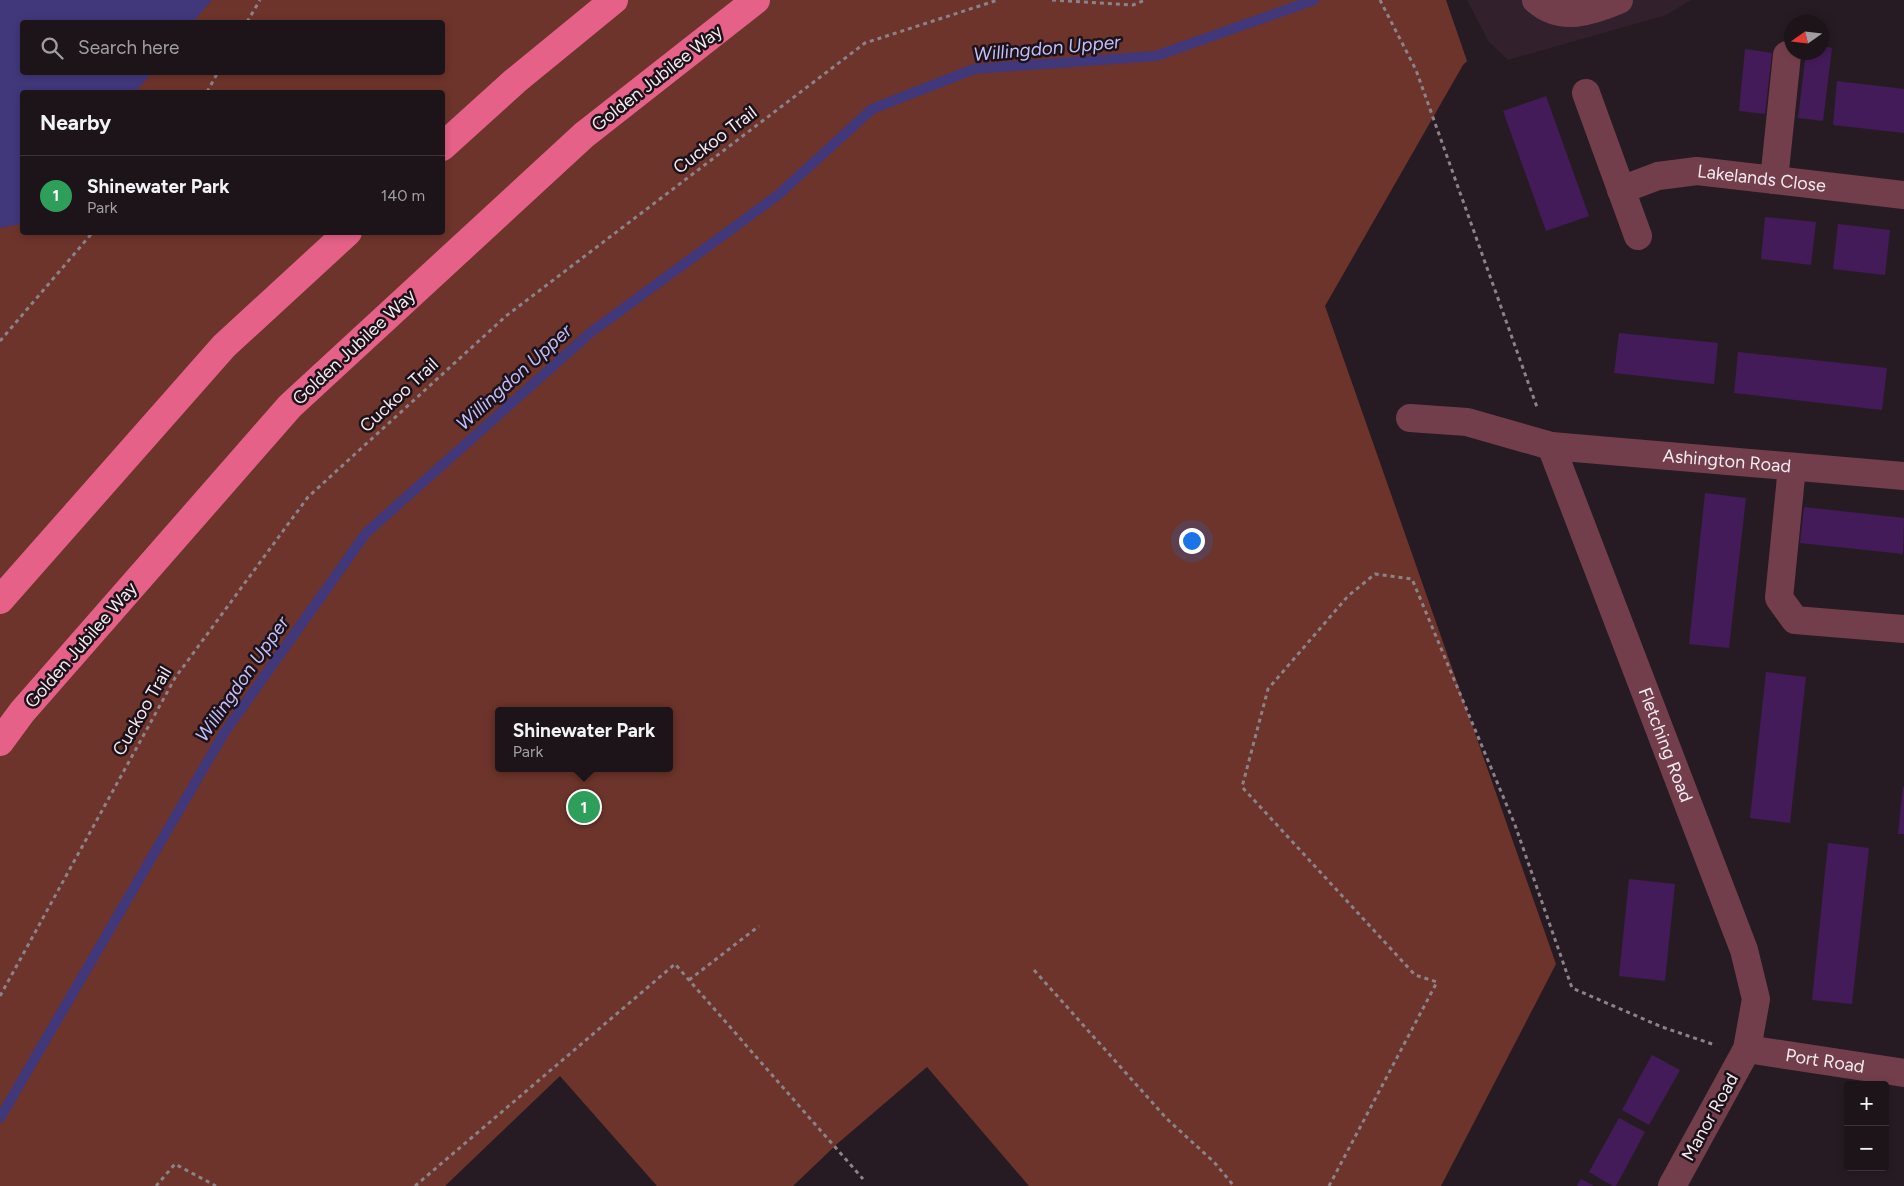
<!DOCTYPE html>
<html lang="en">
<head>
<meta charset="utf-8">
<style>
  :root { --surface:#1d141a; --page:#2a2127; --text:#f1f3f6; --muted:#a09ea2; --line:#3b3339; --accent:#7c3aed }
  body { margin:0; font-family:Figtree,sans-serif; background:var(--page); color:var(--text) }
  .controls { position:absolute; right:15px; bottom:15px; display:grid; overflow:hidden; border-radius:5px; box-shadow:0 2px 8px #0003 }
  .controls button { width:45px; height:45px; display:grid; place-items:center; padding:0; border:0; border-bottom:1px solid var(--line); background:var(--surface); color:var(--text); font:25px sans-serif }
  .compass { position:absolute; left:1784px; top:15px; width:45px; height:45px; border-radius:50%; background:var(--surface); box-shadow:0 2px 8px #0003; rotate:256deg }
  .you { position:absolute; left:1191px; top:540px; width:18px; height:18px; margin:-12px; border:4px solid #fff; border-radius:50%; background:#1a73e8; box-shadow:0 0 0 8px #1a73e833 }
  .badge { display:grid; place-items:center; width:32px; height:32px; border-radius:50%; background:var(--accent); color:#fff; font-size:16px; font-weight:700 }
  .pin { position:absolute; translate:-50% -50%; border:2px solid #fff; box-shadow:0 1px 5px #0006 }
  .popup { position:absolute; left:495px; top:707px; width:178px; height:65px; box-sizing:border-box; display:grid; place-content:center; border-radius:5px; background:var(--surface); filter:drop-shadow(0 1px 4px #0005); font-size:16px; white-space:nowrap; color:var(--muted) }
  .popup b { font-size:19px; color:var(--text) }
  .popup::after { content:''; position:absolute; left:50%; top:100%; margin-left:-10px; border:10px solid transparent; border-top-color:var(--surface) }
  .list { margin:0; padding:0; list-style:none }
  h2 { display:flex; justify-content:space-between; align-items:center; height:65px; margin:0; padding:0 20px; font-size:21px }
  h2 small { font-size:16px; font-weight:400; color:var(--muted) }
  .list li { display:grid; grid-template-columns:32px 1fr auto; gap:15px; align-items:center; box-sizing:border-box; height:80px; padding:0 20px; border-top:1px solid var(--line) }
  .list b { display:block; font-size:19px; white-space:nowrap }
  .list p { margin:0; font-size:16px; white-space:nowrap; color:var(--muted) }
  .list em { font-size:16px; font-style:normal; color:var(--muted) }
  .icon { flex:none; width:28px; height:28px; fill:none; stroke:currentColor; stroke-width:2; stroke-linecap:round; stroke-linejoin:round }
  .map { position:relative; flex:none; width:1904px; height:1186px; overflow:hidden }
  .search { position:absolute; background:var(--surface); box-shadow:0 2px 8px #0003; left:20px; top:20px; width:425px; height:55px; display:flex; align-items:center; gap:12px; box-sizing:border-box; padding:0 18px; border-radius:5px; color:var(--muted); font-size:19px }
  .panel { position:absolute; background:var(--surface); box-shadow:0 2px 8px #0003; left:20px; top:90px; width:425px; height:145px; border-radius:5px }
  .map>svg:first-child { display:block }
  .built { fill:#32202c }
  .green { fill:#6d342b; fill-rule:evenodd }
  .water { fill:#40387a }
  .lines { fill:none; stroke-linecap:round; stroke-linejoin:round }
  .stream { stroke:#40387a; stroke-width:10 }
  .building { fill:#431b58 }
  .path { stroke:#8c8289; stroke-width:3; stroke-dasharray:4 4; stroke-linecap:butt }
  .minor { stroke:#733e4b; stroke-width:28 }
  .highway { stroke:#e66188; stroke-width:28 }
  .labels { text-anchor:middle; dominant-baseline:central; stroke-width:5; stroke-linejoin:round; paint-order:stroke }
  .street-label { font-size:18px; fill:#f2eaef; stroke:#1d121a }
  .water-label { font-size:19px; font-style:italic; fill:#bfbef9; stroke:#1d121a }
</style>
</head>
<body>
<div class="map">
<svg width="1904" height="1186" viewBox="0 0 1904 1186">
  <rect width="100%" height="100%" fill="#271b23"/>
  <path class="built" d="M1467 0H1691L1666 15 1508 60 1489 42Z"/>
  <path class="green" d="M0 0H1446L1467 61 1463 65 1325 306 1556 964 1441 1186H1029L927 1067 837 1144 793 1186H657L560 1076 445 1186H0ZM22 22H442V72H22ZM22 92H442V232H22ZM499 711H669V768H499Z"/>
  <path class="water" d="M0 0H212L193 22H22V72L152 73 135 92H22V224L0 228Z"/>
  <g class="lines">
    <path class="stream" d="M0 1118 224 733 366 533 590 333 778 195 872 109 974 69 1156 56 1314 0"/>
  </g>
  <g class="building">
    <path d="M1822 46 1832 48 1823 121 1798 118 1806 52H1822Z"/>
    <path d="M1745 49 1772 53 1765 114 1739 111Z"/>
    <path d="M1837 81 1904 89V133L1833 125Z"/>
    <path d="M1546 96 1589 216 1546 231 1503 111Z"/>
    <path d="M1765 217 1816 222 1811 265 1761 259Z"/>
    <path d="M1838 224 1890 230 1885 275 1833 269Z"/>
    <path d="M1619 333 1718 343 1714 384 1614 373Z"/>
    <path d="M1738 352 1887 368 1882 410 1734 393Z"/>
    <path d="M1705 493 1746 498 1729 648 1689 644Z"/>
    <path d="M1804 507 1904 518 1903 554 1800 543Z"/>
    <path d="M1766 672 1806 677 1790 823 1750 818Z"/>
    <path d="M1903 787H1904V834H1898Z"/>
    <path d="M1828 843 1869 848 1852 1004 1812 1000Z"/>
    <path d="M1629 879 1675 884 1665 981 1619 976Z"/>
    <path d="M1652 1055 1680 1070 1649 1125 1622 1110Z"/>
    <path d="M1619 1118 1645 1132 1616 1186H1613L1589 1172Z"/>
    <path d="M1581 1179 1594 1186H1577Z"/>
  </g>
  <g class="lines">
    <g class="path">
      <path d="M1052 0 1133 5 1145 0"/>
      <path d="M1380 0 1416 70 1538 410"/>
      <path d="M247 22 260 0"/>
      <path d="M207 92 218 72"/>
      <path d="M0 341 93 232"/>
      <path d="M1034 970 1167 1119 1214 1162 1234 1186"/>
      <path d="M689 980 759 926"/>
      <path d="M0 996 175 678 308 497 506 316 865 43 998 0"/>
      <path d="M156 1186 175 1164 216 1186"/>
      <path d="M415 1186 675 964 863 1179"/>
      <path d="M1329 1186 1437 982 1415 975 1242 787 1268 689 1348 596 1375 574 1412 579 1515 825 1572 988 1662 1027 1715 1045"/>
    </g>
    <g class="minor">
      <path d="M1536 0C1561 22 1591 12 1619 0"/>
      <path d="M1586 93 1638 236"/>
      <path d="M1774 180 1787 55"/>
      <path id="s1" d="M1621 190 1658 176 1697 171 1904 195"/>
      <path id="s2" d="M1410 418 1467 422 1551 446 1904 476"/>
      <path id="s3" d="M1551 446 1744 950 1756 999 1747 1049 1672 1186"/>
      <path d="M1792 467 1779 598 1795 620 1904 629"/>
      <path id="s4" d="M1747 1049 1904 1073"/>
    </g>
    <g class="highway">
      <path d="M442 147 515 81 614 0"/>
      <path d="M0 600 224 346 348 232"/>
      <path d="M0 742 22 712 290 406 584 135 756 0"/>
    </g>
  </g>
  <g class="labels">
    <g class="street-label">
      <text transform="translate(657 78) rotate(-38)">Golden Jubilee Way</text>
      <text transform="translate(715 140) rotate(-37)">Cuckoo Trail</text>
      <text stroke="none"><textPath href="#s1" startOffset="144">Lakelands Close</textPath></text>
      <text transform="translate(354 347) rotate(-43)">Golden Jubilee Way</text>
      <text transform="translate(399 395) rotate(-43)">Cuckoo Trail</text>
      <text stroke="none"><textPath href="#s2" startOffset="321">Ashington Road</textPath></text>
      <text transform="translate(81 645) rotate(-49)">Golden Jubilee Way</text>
      <text transform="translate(142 711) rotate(-60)">Cuckoo Trail</text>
      <text stroke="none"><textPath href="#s3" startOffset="320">Fletching Road</textPath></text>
      <text stroke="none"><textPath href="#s4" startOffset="79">Port Road</textPath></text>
      <text transform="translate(1710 1117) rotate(-61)">Manor Road</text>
    </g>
    <g class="water-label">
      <text transform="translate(1047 48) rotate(-5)">Willingdon Upper</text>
      <text transform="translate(514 377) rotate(-42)">Willingdon Upper</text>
      <text transform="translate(242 679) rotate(-55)">Willingdon Upper</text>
    </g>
  </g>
</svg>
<div class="controls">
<button>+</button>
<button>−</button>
</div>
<svg class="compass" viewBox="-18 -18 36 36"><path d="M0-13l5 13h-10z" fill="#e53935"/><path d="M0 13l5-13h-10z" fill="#a09ea2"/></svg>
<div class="you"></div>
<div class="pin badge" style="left:584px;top:807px;background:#2e9e5b">1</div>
<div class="popup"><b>Shinewater Park</b>Park</div>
<div class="search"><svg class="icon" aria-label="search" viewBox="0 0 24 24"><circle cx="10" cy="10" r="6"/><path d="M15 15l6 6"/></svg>Search here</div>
<section class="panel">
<h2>Nearby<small></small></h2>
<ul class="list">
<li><span class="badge" style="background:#2e9e5b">1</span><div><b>Shinewater Park</b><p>Park</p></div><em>140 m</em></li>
</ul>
</section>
</div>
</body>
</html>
